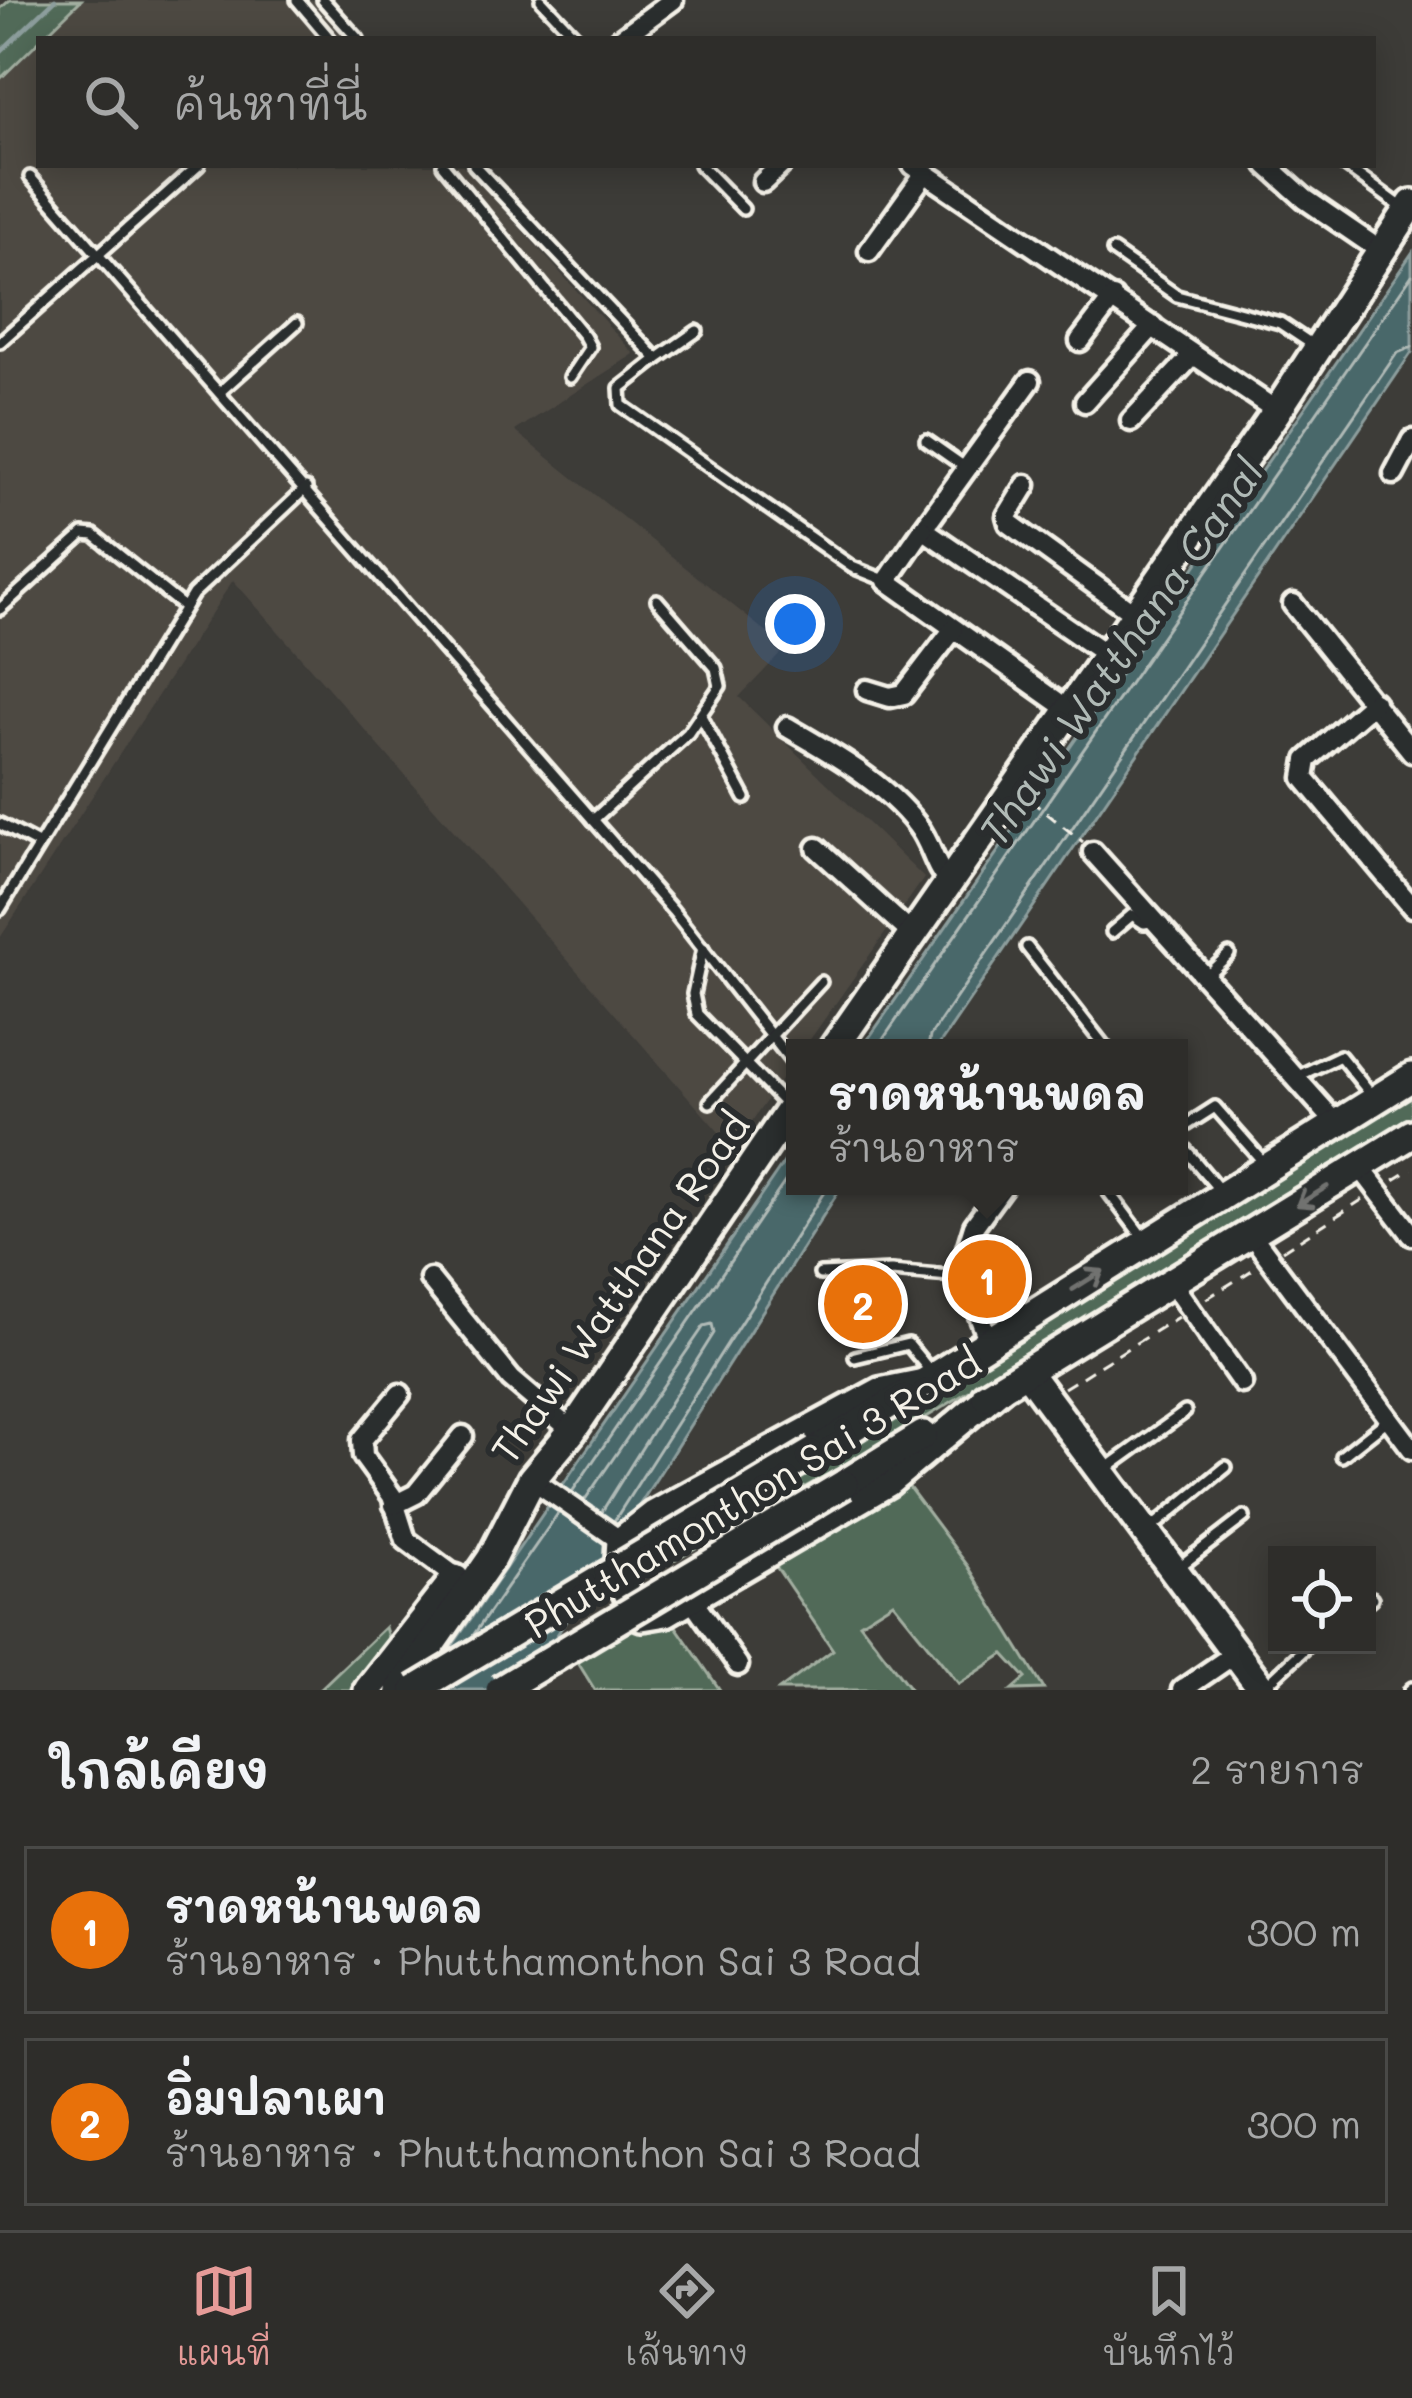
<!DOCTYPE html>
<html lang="th">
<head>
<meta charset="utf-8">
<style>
  :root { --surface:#2e2d2a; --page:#3a3936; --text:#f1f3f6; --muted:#a7a8a8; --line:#494947; --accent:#e69b98 }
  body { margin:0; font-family:Mali,"Playpen Sans Thai",sans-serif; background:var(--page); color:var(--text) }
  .controls { position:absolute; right:36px; bottom:36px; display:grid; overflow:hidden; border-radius:0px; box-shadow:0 6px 30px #0003 }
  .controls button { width:108px; height:108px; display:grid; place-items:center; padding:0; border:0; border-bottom:3px solid var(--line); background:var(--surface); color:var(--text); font:60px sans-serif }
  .you { position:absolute; left:795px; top:624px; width:42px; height:42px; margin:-30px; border:9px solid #fff; border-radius:50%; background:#1a73e8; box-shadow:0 0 0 18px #1a73e833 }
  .badge { display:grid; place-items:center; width:78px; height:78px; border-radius:50%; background:var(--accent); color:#fff; font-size:39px; font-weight:700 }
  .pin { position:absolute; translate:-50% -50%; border:6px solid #fff; box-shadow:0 3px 12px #0006 }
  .popup { position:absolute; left:786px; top:1039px; width:402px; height:156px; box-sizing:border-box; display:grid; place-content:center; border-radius:0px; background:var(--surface); filter:drop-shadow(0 3px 9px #0005); font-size:39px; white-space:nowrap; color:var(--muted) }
  .popup b { font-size:45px; color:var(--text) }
  .popup::after { content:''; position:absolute; left:50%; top:100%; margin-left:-24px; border:24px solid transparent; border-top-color:var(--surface) }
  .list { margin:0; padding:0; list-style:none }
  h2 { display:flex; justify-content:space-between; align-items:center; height:156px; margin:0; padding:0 48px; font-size:51px }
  h2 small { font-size:39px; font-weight:400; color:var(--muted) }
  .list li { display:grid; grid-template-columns:78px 1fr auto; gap:36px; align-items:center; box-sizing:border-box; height:168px; margin:0 24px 24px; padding:0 24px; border:3px solid var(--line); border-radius:0px }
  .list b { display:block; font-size:45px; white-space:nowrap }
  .list p { margin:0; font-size:39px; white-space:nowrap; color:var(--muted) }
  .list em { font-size:39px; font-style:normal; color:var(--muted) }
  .icon { flex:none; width:66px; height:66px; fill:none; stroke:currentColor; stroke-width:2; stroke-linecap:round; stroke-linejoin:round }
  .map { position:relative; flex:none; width:1412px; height:1690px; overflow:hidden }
  .search { position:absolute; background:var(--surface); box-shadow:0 6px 30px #0003; left:36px; right:36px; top:36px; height:132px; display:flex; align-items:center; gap:30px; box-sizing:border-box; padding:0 42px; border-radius:0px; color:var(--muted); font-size:45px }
  .sheet { height:540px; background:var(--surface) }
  nav { display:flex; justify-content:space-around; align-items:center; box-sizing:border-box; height:168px; border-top:3px solid var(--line); background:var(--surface); font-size:33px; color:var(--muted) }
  nav a { display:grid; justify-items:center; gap:6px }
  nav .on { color:var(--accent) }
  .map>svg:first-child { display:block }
  .built { fill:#4d4943 }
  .green { fill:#516b59; stroke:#a2aea0; stroke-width:3 }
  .water { fill:#49676b; stroke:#8d9e9d; stroke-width:3 }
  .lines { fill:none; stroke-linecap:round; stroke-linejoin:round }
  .shore { stroke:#b0bab6; stroke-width:3 }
  .stream { stroke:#8d9e9d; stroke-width:4.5 }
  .lane-casing { stroke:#f4f1e8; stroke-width:18 }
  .street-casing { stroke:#f4f1e8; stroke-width:27 }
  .secondary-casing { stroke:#f4f1e8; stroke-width:36 }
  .path { stroke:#f4f1e8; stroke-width:3; stroke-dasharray:12 9; stroke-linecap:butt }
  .lane { stroke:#2a2d2e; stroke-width:9 }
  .street { stroke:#2a2d2e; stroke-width:18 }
  .secondary { stroke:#2a2d2e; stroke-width:27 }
  .secondary-bridge-casing { stroke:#f4f1e8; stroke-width:36; stroke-linecap:butt }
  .secondary-bridge { stroke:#2a2d2e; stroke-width:27 }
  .oneway { stroke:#71726f }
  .labels { text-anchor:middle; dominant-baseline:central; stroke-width:12; stroke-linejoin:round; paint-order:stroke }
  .street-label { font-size:39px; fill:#f4f1e8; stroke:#2a2d2e }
  .water-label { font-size:42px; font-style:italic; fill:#b0bab6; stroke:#2a2d2e }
</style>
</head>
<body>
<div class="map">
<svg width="1412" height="1690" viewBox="0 0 1412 1690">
  <rect width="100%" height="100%" fill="#3d3c38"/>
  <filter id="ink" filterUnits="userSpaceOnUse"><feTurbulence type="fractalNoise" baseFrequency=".00833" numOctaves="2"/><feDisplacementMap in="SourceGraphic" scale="24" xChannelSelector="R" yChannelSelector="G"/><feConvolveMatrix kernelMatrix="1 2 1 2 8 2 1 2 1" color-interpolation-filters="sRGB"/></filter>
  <g filter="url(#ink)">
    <g class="built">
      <path d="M81 0H313L348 39H41Z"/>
      <path d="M39 41V165H463L634 354 515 431 786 648 739 697 924 878 804 1048H795V1060L733 1148 233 580 0 938V79Z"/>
    </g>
    <g class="green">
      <path d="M10 0H81L0 79V9Z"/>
      <path d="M1412 1092V1122L879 1446 631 1584 628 1578Z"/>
      <path d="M908 1486 968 1566 1044 1689 1012 1690 1026 1678 1004 1654 959 1684 893 1602 860 1623 911 1690H779L833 1650 775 1565Z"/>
      <path d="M611 1615 648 1632 675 1625 720 1690H595L565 1642Z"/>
      <path d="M385 1627 389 1641 353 1690H319Z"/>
    </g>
    <g class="water">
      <path d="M1412 253V352L937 1048H862Z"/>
      <path d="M795 1146V1186H842L522 1690H422Z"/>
    </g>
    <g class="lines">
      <g class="shore">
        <path d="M877 1048 1412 275"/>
        <path d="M928 1048 930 1036 1397 353 1412 347"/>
        <path d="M572 1492 795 1167"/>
        <path d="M584 1501 704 1326 712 1324 714 1333 601 1513"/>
        <path d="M614 1521 828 1186"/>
        <path d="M472 1637 559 1512"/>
      </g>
      <path class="stream" d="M0 52 55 0"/>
      <defs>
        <g id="lane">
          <path d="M297 0 330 39"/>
          <path d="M323 0 358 39"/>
          <path d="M541 0 578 39"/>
          <path d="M443 165 584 336 590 347 570 377"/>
          <path d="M474 165 657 359 620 388 621 405 852 567 887 581"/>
          <path d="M700 165 743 209"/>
          <path d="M1344 165 1403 208"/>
          <path d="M30 177 673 911 795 1066"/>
          <path d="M1113 251 1177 296 1280 323 1316 347"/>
          <path d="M0 342 199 165"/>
          <path d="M657 359 697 331"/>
          <path d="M221 391 297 323"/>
          <path d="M926 440 966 468"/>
          <path d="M0 609 83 534 94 535 184 607"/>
          <path d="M701 716 745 798"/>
          <path d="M593 820 688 733 720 686 716 668 657 600"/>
          <path d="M0 824 36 843"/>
          <path d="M0 909 193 594 306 488"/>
          <path d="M1112 932 1132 915 1144 923 1156 921"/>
          <path d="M1027 947 1106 1048"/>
          <path d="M703 948 693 994 697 1014 786 1105"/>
          <path d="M1206 976 1229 954"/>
          <path d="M1296 1077 1340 1056 1373 1097"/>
          <path d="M710 1102 821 982"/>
          <path d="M1179 1130 1215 1107 1266 1165"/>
          <path d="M1179 1142 1222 1193"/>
          <path d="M1104 1186 1144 1239"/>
          <path d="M820 1274 891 1271 962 1277"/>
          <path d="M855 1357 908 1344 931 1372"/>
          <path d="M1342 1456 1389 1419"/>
          <path d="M1106 1469 1185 1412"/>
          <path d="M1150 1529 1226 1467"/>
          <path d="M1179 1567 1244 1517"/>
          <path d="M1367 1602 1372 1598"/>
          <path d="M1266 1685 1309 1645"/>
          <path d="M1410 1690 1412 1688"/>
        </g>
        <g id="street">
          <path d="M620 39 673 0"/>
          <path d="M1267 165 1305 199 1381 251"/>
          <path d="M925 173 1277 411"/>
          <path d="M763 182 781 165"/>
          <path d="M869 251 925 173 913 165"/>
          <path d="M1080 341 1113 298"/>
          <path d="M1030 381 923 529 1107 655"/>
          <path d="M1085 402 1153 326"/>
          <path d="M1131 421 1193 355"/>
          <path d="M1394 474 1412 440"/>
          <path d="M1026 485 1007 516 1009 523 1135 614"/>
          <path d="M923 529 887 581 1069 710"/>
          <path d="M1293 604 1412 752"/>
          <path d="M867 690 890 697 904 694 953 630"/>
          <path d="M1374 702 1307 760 1304 778 1412 907"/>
          <path d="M787 727C832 753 885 783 917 825 932 844 933 865 949 883"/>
          <path d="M817 848 913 935"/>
          <path d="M1093 852 1337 1124"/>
          <path d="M1360 1167 1412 1235"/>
          <path d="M1251 1234 1412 1449"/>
          <path d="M430 1279 511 1379 572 1431"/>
          <path d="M1171 1282 1242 1383"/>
          <path d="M989 1342 961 1268 974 1226 1003 1186"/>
          <path d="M400 1394 362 1440 363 1456 392 1496 406 1540 456 1577"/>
          <path d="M532 1479 621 1541"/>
          <path d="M394 1505 416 1494 463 1436"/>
          <path d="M690 1597 738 1665"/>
          <path d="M1182 1690 1236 1653"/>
        </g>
        <g id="secondary">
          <path d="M834 1048 1277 411 1412 204"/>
          <path d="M1027 1372 1263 1690"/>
          <path d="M924 1383 880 1392 654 1515 621 1541C618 1573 621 1590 642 1616L666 1612 888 1482 1000 1388"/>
          <path d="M986 1396 1412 1134"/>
          <path d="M815 1451 1412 1077"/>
          <path d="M844 1484 923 1435"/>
          <path d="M368 1690 455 1579"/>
          <path d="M400 1690 491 1559 532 1479 572 1431 795 1102"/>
        </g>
      </defs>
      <use href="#lane" class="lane-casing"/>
      <use href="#street" class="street-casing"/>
      <use href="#secondary" class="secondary-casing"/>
      <g class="path">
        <path d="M1030 800 1083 842"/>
        <path d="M1394 1180 1412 1169"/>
        <path d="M1282 1251 1365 1198"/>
        <path d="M1206 1299 1254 1269"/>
        <path d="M1064 1388 1178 1317"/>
      </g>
      <use href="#lane" class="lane"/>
      <use href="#street" class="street"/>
      <use href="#secondary" class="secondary"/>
      <defs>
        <g id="secondary-bridge">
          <path d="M415 1690 815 1451"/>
          <path d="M500 1690 844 1484"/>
        </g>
      </defs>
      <use href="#secondary-bridge" class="secondary-bridge-casing"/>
      <use href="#secondary-bridge" class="secondary-bridge"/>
    </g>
    <defs><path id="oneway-shaft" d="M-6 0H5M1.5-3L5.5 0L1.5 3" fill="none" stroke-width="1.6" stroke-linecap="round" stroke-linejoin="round" transform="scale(3)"/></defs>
    <g class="oneway">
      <use href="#oneway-shaft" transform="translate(1312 1196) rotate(148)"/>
      <use href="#oneway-shaft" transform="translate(1088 1280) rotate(-32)"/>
    </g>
  </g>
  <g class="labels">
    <g class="street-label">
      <text transform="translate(619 1287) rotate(-55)">Thawi Watthana Road</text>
      <text transform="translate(752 1492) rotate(-31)">Phutthamonthon Sai 3 Road</text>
    </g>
    <g class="water-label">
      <text transform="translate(1120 651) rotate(-55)">Thawi Watthana Canal</text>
    </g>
  </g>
</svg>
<div class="controls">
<button><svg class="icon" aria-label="locate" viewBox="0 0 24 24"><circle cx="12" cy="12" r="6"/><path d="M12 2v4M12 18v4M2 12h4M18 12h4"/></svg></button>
</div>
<div class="you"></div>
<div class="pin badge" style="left:987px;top:1279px;background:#e8710a">1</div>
<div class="popup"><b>ราดหน้านพดล</b>ร้านอาหาร</div>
<div class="pin badge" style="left:863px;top:1304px;background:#e8710a">2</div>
<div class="search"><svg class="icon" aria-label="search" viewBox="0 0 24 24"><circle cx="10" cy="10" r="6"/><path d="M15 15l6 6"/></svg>ค้นหาที่นี่</div>
</div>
<section class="sheet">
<h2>ใกล้เคียง<small>2 รายการ</small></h2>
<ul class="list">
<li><span class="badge" style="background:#e8710a">1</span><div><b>ราดหน้านพดล</b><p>ร้านอาหาร · Phutthamonthon Sai 3 Road</p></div><em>300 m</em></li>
<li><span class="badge" style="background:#e8710a">2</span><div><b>อิ่มปลาเผา</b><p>ร้านอาหาร · Phutthamonthon Sai 3 Road</p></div><em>300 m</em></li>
</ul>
</section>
<nav>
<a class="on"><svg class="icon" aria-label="map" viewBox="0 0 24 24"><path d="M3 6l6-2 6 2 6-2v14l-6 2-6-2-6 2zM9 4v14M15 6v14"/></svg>แผนที่</a>
<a><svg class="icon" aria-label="directions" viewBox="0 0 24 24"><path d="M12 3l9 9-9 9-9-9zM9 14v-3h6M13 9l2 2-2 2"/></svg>เส้นทาง</a>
<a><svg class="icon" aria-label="saved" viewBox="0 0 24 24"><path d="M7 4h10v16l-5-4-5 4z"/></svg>บันทึกไว้</a>
</nav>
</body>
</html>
